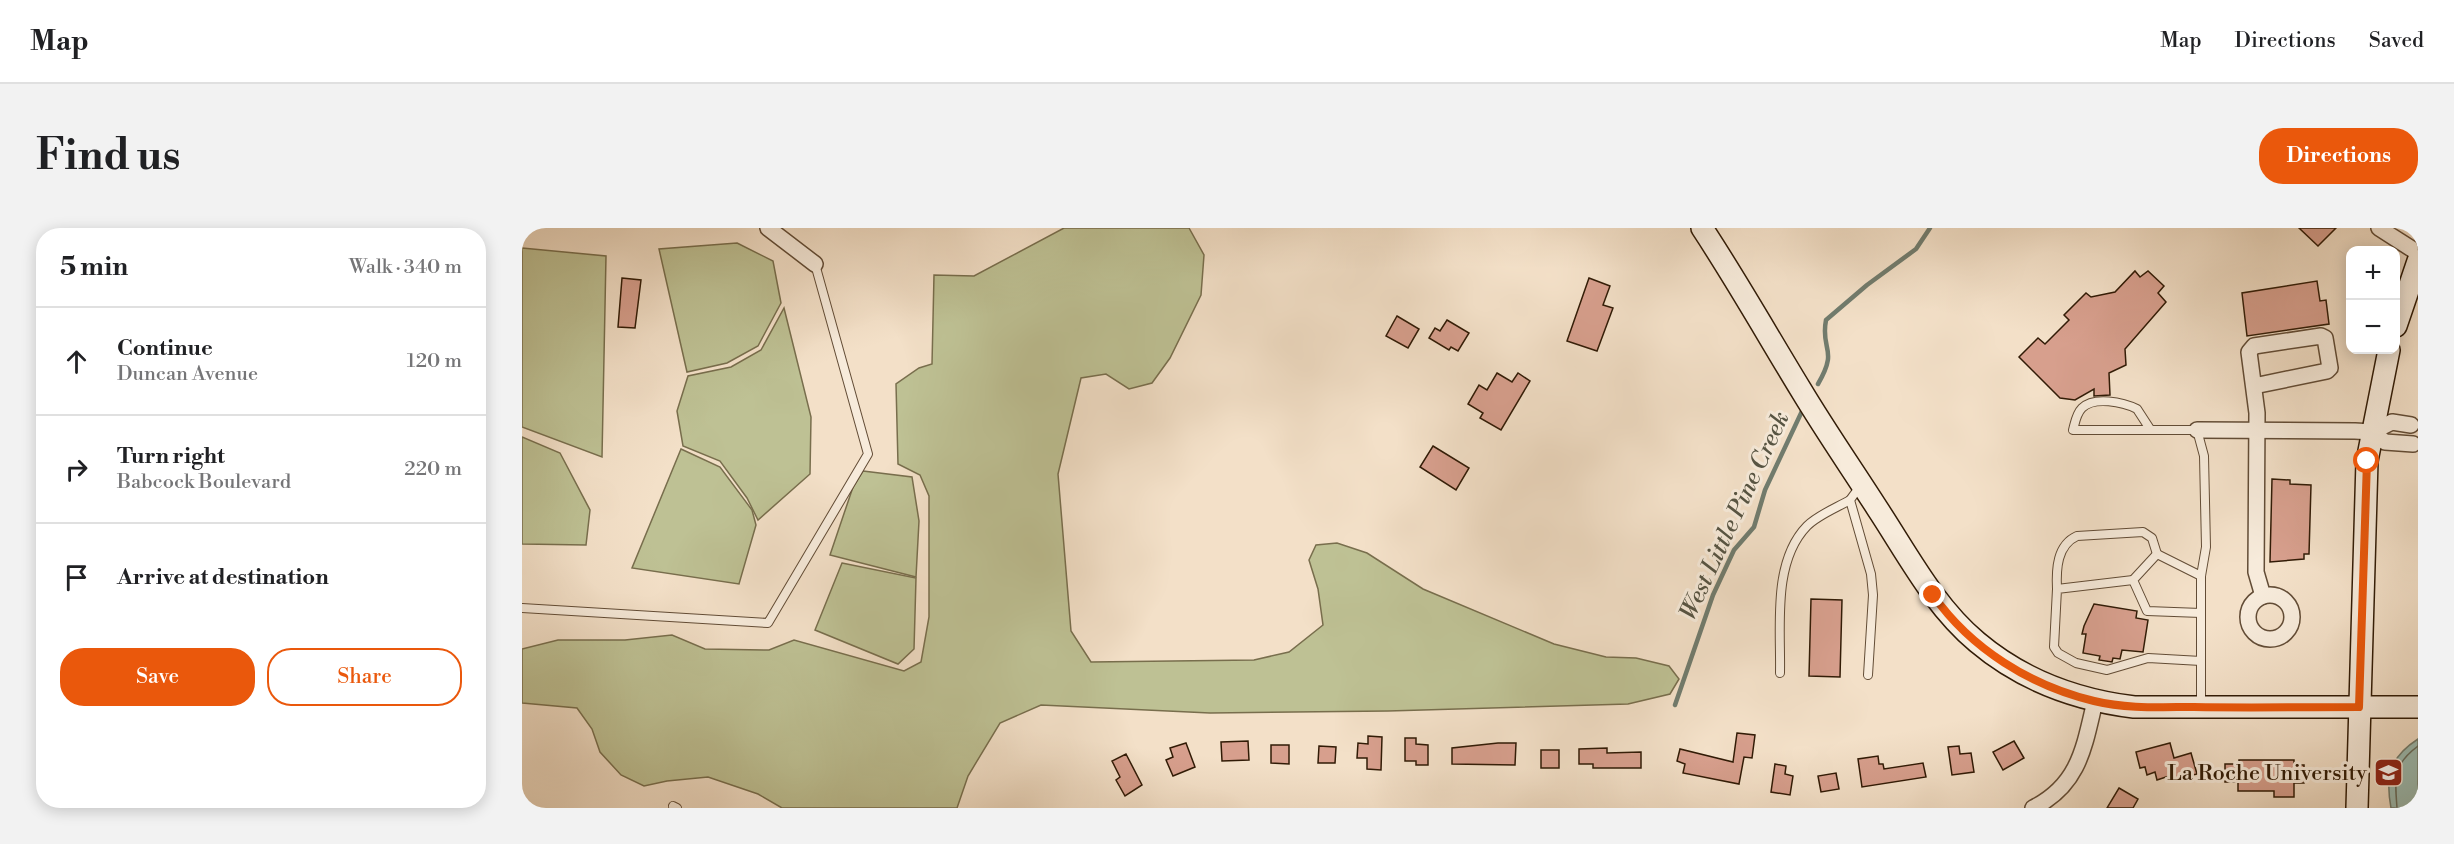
<!DOCTYPE html>
<html lang="en">
<head>
<meta charset="utf-8">
<style>
  :root { --surface:#fff; --page:#f2f2f2; --text:#202124; --muted:#757577; --line:#e0e0e0; --accent:#ea580c }
  body { margin:0; font-family:"Libre Bodoni",serif; background:var(--page); color:var(--text) }
  .controls { position:absolute; right:18px; top:18px; display:grid; overflow:hidden; border-radius:12px; box-shadow:0 3px 15px #0003 }
  .controls button { width:54px; height:54px; display:grid; place-items:center; padding:0; border:0; border-bottom:2px solid var(--line); background:var(--surface); color:var(--text); font:30px sans-serif }
  .stop { position:absolute; width:18px; height:18px; margin:-14px; border:4px solid #ea580c; border-radius:50%; background:#fff }
  .stop.end { background:#ea580c; border-color:#fff; box-shadow:0 2px 6px #0008 }
  .list { margin:0; padding:0; list-style:none }
  h2 { display:flex; justify-content:space-between; align-items:center; height:78px; margin:0; padding:0 24px; font-size:26px }
  h2 small { font-size:20px; font-weight:400; color:var(--muted) }
  .list li { display:grid; grid-template-columns:39px 1fr auto; gap:18px; align-items:center; box-sizing:border-box; height:108px; padding:0 24px; border-top:2px solid var(--line) }
  .list b { display:block; font-size:22px; white-space:nowrap }
  .list p { margin:0; font-size:20px; white-space:nowrap; color:var(--muted) }
  .list em { font-size:20px; font-style:normal; color:var(--muted) }
  .actions { display:flex; gap:12px; padding:18px 24px }
  .actions a { flex:1; padding:14px 0; border:2px solid var(--accent); border-radius:24px; text-align:center; font-size:21px; color:var(--accent) }
  .actions .main { background:var(--accent); color:#fff }
  .icon { flex:none; width:33px; height:33px; fill:none; stroke:currentColor; stroke-width:2; stroke-linecap:round; stroke-linejoin:round }
  .map { position:relative; flex:none; width:1896px; height:580px; overflow:hidden; border-radius:24px }
  header { display:flex; align-items:center; gap:36px; box-sizing:border-box; height:84px; padding:0 30px; background:var(--surface); border-bottom:2px solid var(--line) }
  header strong { font-size:28px }
  nav { display:flex; gap:33px; margin-inline-start:auto; font-size:21px }
  .intro { display:flex; align-items:center; justify-content:space-between; box-sizing:border-box; height:144px; padding:0 36px }
  h1 { margin:0; font-size:42px }
  .button { padding:15px 27px; border-radius:24px; background:var(--accent); color:#fff; font-size:21px; font-weight:700 }
  main { display:flex; gap:36px; padding:0 36px }
  aside { flex:1; background:var(--surface); border-radius:24px; box-shadow:0 3px 15px #0003 }
  .map>svg:first-child { display:block }
  .green { fill:#bec194; stroke:#786e4d; stroke-width:1.5 }
  .water { fill:#9bbdb4; stroke:#717c6e; stroke-width:1.5 }
  .lines { fill:none; stroke-linecap:round; stroke-linejoin:round }
  .shore { stroke:#666c5d; stroke-width:1.5 }
  .stream { stroke:#717c6e; stroke-width:4.5 }
  .building { fill:#d79f8d; stroke:#311b06; stroke-width:1.5 }
  .lane-casing { stroke:#624c36; stroke-width:10 }
  .street-casing { stroke:#624c36; stroke-width:18 }
  .secondary-casing { stroke:#311b06; stroke-width:24 }
  .lane { stroke:#f7ebdb; stroke-width:8 }
  .street { stroke:#f7ebdb; stroke-width:15 }
  .secondary { stroke:#f7ebdb; stroke-width:21 }
  .route { stroke:#ea580c; stroke-width:8 }
  .labels { text-anchor:middle; dominant-baseline:central; stroke-width:6; stroke-linejoin:round; paint-order:stroke }
  .poi-label { font-size:22px; fill:#311b06; stroke:#f7ebdb; text-anchor:end }
  .water-label { font-size:24px; font-style:italic; fill:#565443; stroke:#f7ebdb }
</style>
</head>
<body>
<header>
<strong>Map</strong>
<nav><a>Map</a><a>Directions</a><a>Saved</a></nav>
</header>
<div class="intro"><h1>Find us</h1><a class="button">Directions</a></div>
<main>
<aside>
<h2>5 min<small>Walk · 340 m</small></h2>
<ul class="list">
<li><svg class="icon" aria-label="ahead" viewBox="0 0 24 24"><path d="M12 20V5M6 11l6-6 6 6"/></svg><div><b>Continue</b><p>Duncan Avenue</p></div><em>120 m</em></li>
<li><svg class="icon" aria-label="right" viewBox="0 0 24 24"><path d="M7 20v-9h11M14 6l5 5-5 5"/></svg><div><b>Turn right</b><p>Babcock Boulevard</p></div><em>220 m</em></li>
<li><svg class="icon" aria-label="arrive" viewBox="0 0 24 24"><path d="M6 21V4h12l-3 4 3 4H6"/></svg><div><b>Arrive at destination</b></div></li>
</ul>
<div class="actions"><a class="main">Save</a><a>Share</a></div>
</aside>
<div class="map">
<svg width="1896" height="580" viewBox="0 0 1896 580">
  <rect width="100%" height="100%" fill="#f3e0c8"/>
  <filter id="stains"><feTurbulence type="fractalNoise" baseFrequency=".00333" numOctaves="4"/><feColorMatrix values="0 0 0 0 .2 0 0 0 0 .09 0 0 0 0 .02 0 0 0 .5 -.17"/></filter>
  <radialGradient id="worn" r=".72"><stop offset=".6" stop-color="#630" stop-opacity="0"/><stop offset="1" stop-color="#630" stop-opacity=".3"/></radialGradient>
  <g class="green">
    <path d="M542 0H667L682 27 679 67 648 130 630 155 607 161 584 146 559 150 536 246 549 403 569 434 732 432 767 424 801 397 796 361 787 332 794 317 815 315 845 325 901 361 1032 416 1084 429 1114 430 1147 438 1157 451 1148 466 1106 476 866 483 688 485 519 477 478 495 446 548 435 580H260L236 566 186 549 145 553 122 558 99 547 78 524 70 501 55 480 0 475V421L36 412H103L150 407 183 421 247 422 272 412 382 443 399 434 407 389V268L398 247 376 236 374 156 397 140 410 136 412 47 452 48Z"/>
    <path d="M215 15 251 33 259 75 236 118 205 135 165 144 137 21Z"/>
    <path d="M0 20 84 28 80 229 0 199Z"/>
    <path d="M262 80 289 189 288 246 236 292 225 270 198 233 161 218 155 183 166 148 209 139 239 122Z"/>
    <path d="M0 209 38 225 68 282 64 317 0 316Z"/>
    <path d="M159 221 198 239 230 282 234 297 217 356 110 340Z"/>
    <path d="M341 243 390 249 397 293 394 349 308 327 331 259Z"/>
    <path d="M320 335 394 350 392 421 376 436 293 402Z"/>
  </g>
  <path class="water" d="M1896 511V580H1869C1863 548 1868 529 1896 511Z"/>
  <g class="lines">
    <path class="shore" d="M1875 580C1873 551 1870 537 1896 518"/>
    <g class="stream">
      <path d="M1296 156C1317 120 1298 123 1304 92L1345 57 1394 21 1408 0"/>
      <path d="M1153 477 1191 367 1212 322 1232 299 1243 262 1281 181"/>
    </g>
  </g>
  <g class="building">
    <path d="M1777 0H1814L1796 18Z"/>
    <path d="M1613 43 1618 49 1626 43 1642 58 1636 65 1644 74 1603 121 1604 137 1587 145 1588 167 1572 168V161L1553 172 1538 170 1497 129 1516 110 1523 116 1547 92 1542 87 1564 65 1569 69 1593 64Z"/>
    <path d="M100 50 119 52 113 100 96 99Z"/>
    <path d="M1067 50 1088 58 1081 77 1091 80 1075 123 1045 113Z"/>
    <path d="M1795 53 1798 73 1804 72 1807 96 1725 108 1720 65Z"/>
    <path d="M875 88 897 101 886 120 864 108Z"/>
    <path d="M925 92 947 105 936 123 929 119 927 122 907 110 913 100 918 103Z"/>
    <path d="M975 145 990 154 996 145 1008 153 979 202 958 190 961 185 946 176 957 157 965 162Z"/>
    <path d="M911 218 947 240 934 262 898 239Z"/>
    <path d="M1750 251 1768 252V256L1789 257 1787 326H1782V331L1748 334Z"/>
    <path d="M1289 371 1320 372 1318 449 1287 448Z"/>
    <path d="M1572 376 1615 383 1614 390 1626 392 1621 424 1600 422 1598 431 1591 430 1590 434 1577 432 1578 428 1561 425 1564 406H1560L1562 398Z"/>
    <path d="M1215 505 1233 507 1230 530 1222 529 1217 556 1161 545 1163 536 1155 533 1158 521 1211 534Z"/>
    <path d="M846 508 860 509 859 542 845 541V530H835L836 515 846 516Z"/>
    <path d="M883 510H894V516L906 517V537H894V533H883Z"/>
    <path d="M726 513 727 532 700 533 699 514Z"/>
    <path d="M1492 513 1502 530 1481 542 1471 524Z"/>
    <path d="M664 515 673 539 651 548 644 532 651 529 648 520Z"/>
    <path d="M976 515H994L993 537 930 536V520Z"/>
    <path d="M1648 515 1652 530 1669 525 1675 546 1651 552 1650 547 1635 552 1633 544 1625 547 1623 539 1618 540 1614 524Z"/>
    <path d="M749 517H767V536L749 535Z"/>
    <path d="M797 518 814 519 813 535H796Z"/>
    <path d="M1437 518 1438 526 1449 525 1452 544 1430 547 1426 519Z"/>
    <path d="M1085 520V525L1119 524V540H1071V536H1057V521Z"/>
    <rect x="1019" y="522" width="18" height="18"/>
    <path d="M604 526 620 557 603 568 594 552 598 549 590 533Z"/>
    <path d="M1356 528 1357 536H1361L1362 541 1401 535 1404 549 1340 559 1336 531Z"/>
    <path d="M1717 532H1772V537H1782V555H1772V569H1752V563H1716V554H1703V536H1717Z"/>
    <path d="M1253 536 1264 538 1263 546 1271 548 1268 567 1249 564Z"/>
    <path d="M1314 545 1317 561 1299 564 1296 548Z"/>
    <path d="M1597 560 1616 571 1611 580H1585Z"/>
  </g>
  <g class="lines">
    <defs>
      <g id="lane">
        <path d="M1628 201 1615 181C1601 174 1572 168 1560 180 1554 186 1553 195 1551 202H1675L1682 228 1684 319 1679 348V478"/>
        <path d="M1339 257 1328 272 1349 346 1351 367 1346 447"/>
        <path d="M1679 348 1635 326 1611 352 1625 383 1679 385"/>
        <path d="M1611 352 1535 361 1532 419 1536 425 1554 435 1585 442 1626 430 1679 433"/>
        <path d="M1535 361C1534 341 1535 317 1555 308L1621 304 1630 310 1635 326"/>
        <path d="M0 380 246 395 346 226 293 36"/>
        <path d="M1258 445C1259 399 1250 334 1285 298 1296 287 1314 280 1328 272"/>
        <path d="M151 578 155 580"/>
      </g>
      <g id="street">
        <path d="M246 0 293 36"/>
        <path d="M1857 0 1896 25"/>
        <path d="M1732 158 1805 143 1808 140 1803 110 1799 108 1732 118 1727 124 1735 185 1734 344 1741 368"/>
        <path d="M1675 202 1833 203 1850 204 1863 214 1891 216"/>
        <path d="M1850 204 1870 194 1889 197"/>
        <circle cx="1748" cy="389" r="22"/>
        <path d="M1511 580C1557 557 1562 520 1573 473"/>
      </g>
      <g id="secondary">
        <path d="M1180 0C1215 53 1246 108 1279 162 1303 202 1330 241 1355 280 1386 327 1412 378 1455 414 1500 452 1555 472 1612 479H1896"/>
        <path d="M1874 98 1896 33"/>
        <path d="M1835 580 1845 233 1867 122"/>
      </g>
    </defs>
    <use href="#lane" class="lane-casing"/>
    <use href="#street" class="street-casing"/>
    <use href="#secondary" class="secondary-casing"/>
    <use href="#lane" class="lane"/>
    <use href="#street" class="street"/>
    <use href="#secondary" class="secondary"/>
  </g>
  <g class="lines">
    <path class="route" d="M1411 367C1449 421 1509 458 1572 473 1605 481 1639 479 1672 479 1727 480 1782 479 1837 479L1845 233"/>
  </g>
  <defs>
    <symbol id="university-square" viewBox="-11 -11 22 22"><rect x="-9" y="-9" width="18" height="18" rx="4" fill="#8f2418" stroke="#f7ebdb"/><path d="M0-5L7-2L0 1L-7-2ZM-4 1L0 2.5L4 1V4Q0 6-4 4Z" fill="#fff"/></symbol>
  </defs>
  <g fill-rule="evenodd">
    <use href="#university-square" x="1850" y="528" width="33" height="33"/>
  </g>
  <g class="labels">
    <g class="poi-label">
      <text x="1845" y="545">La Roche University</text>
    </g>
    <g class="water-label">
      <text transform="translate(1213 288) rotate(-65)">West Little Pine Creek</text>
    </g>
  </g>
  <rect width="100%" height="100%" filter="url(#stains)"/>
  <rect width="100%" height="100%" fill="url(#worn)"/>
</svg>
<div class="controls">
<button>+</button>
<button>−</button>
</div>
<div class="stop" style="left:1845px;top:233px"></div>
<div class="stop end" style="left:1411px;top:367px"></div>
</div>
</main>
</body>
</html>
